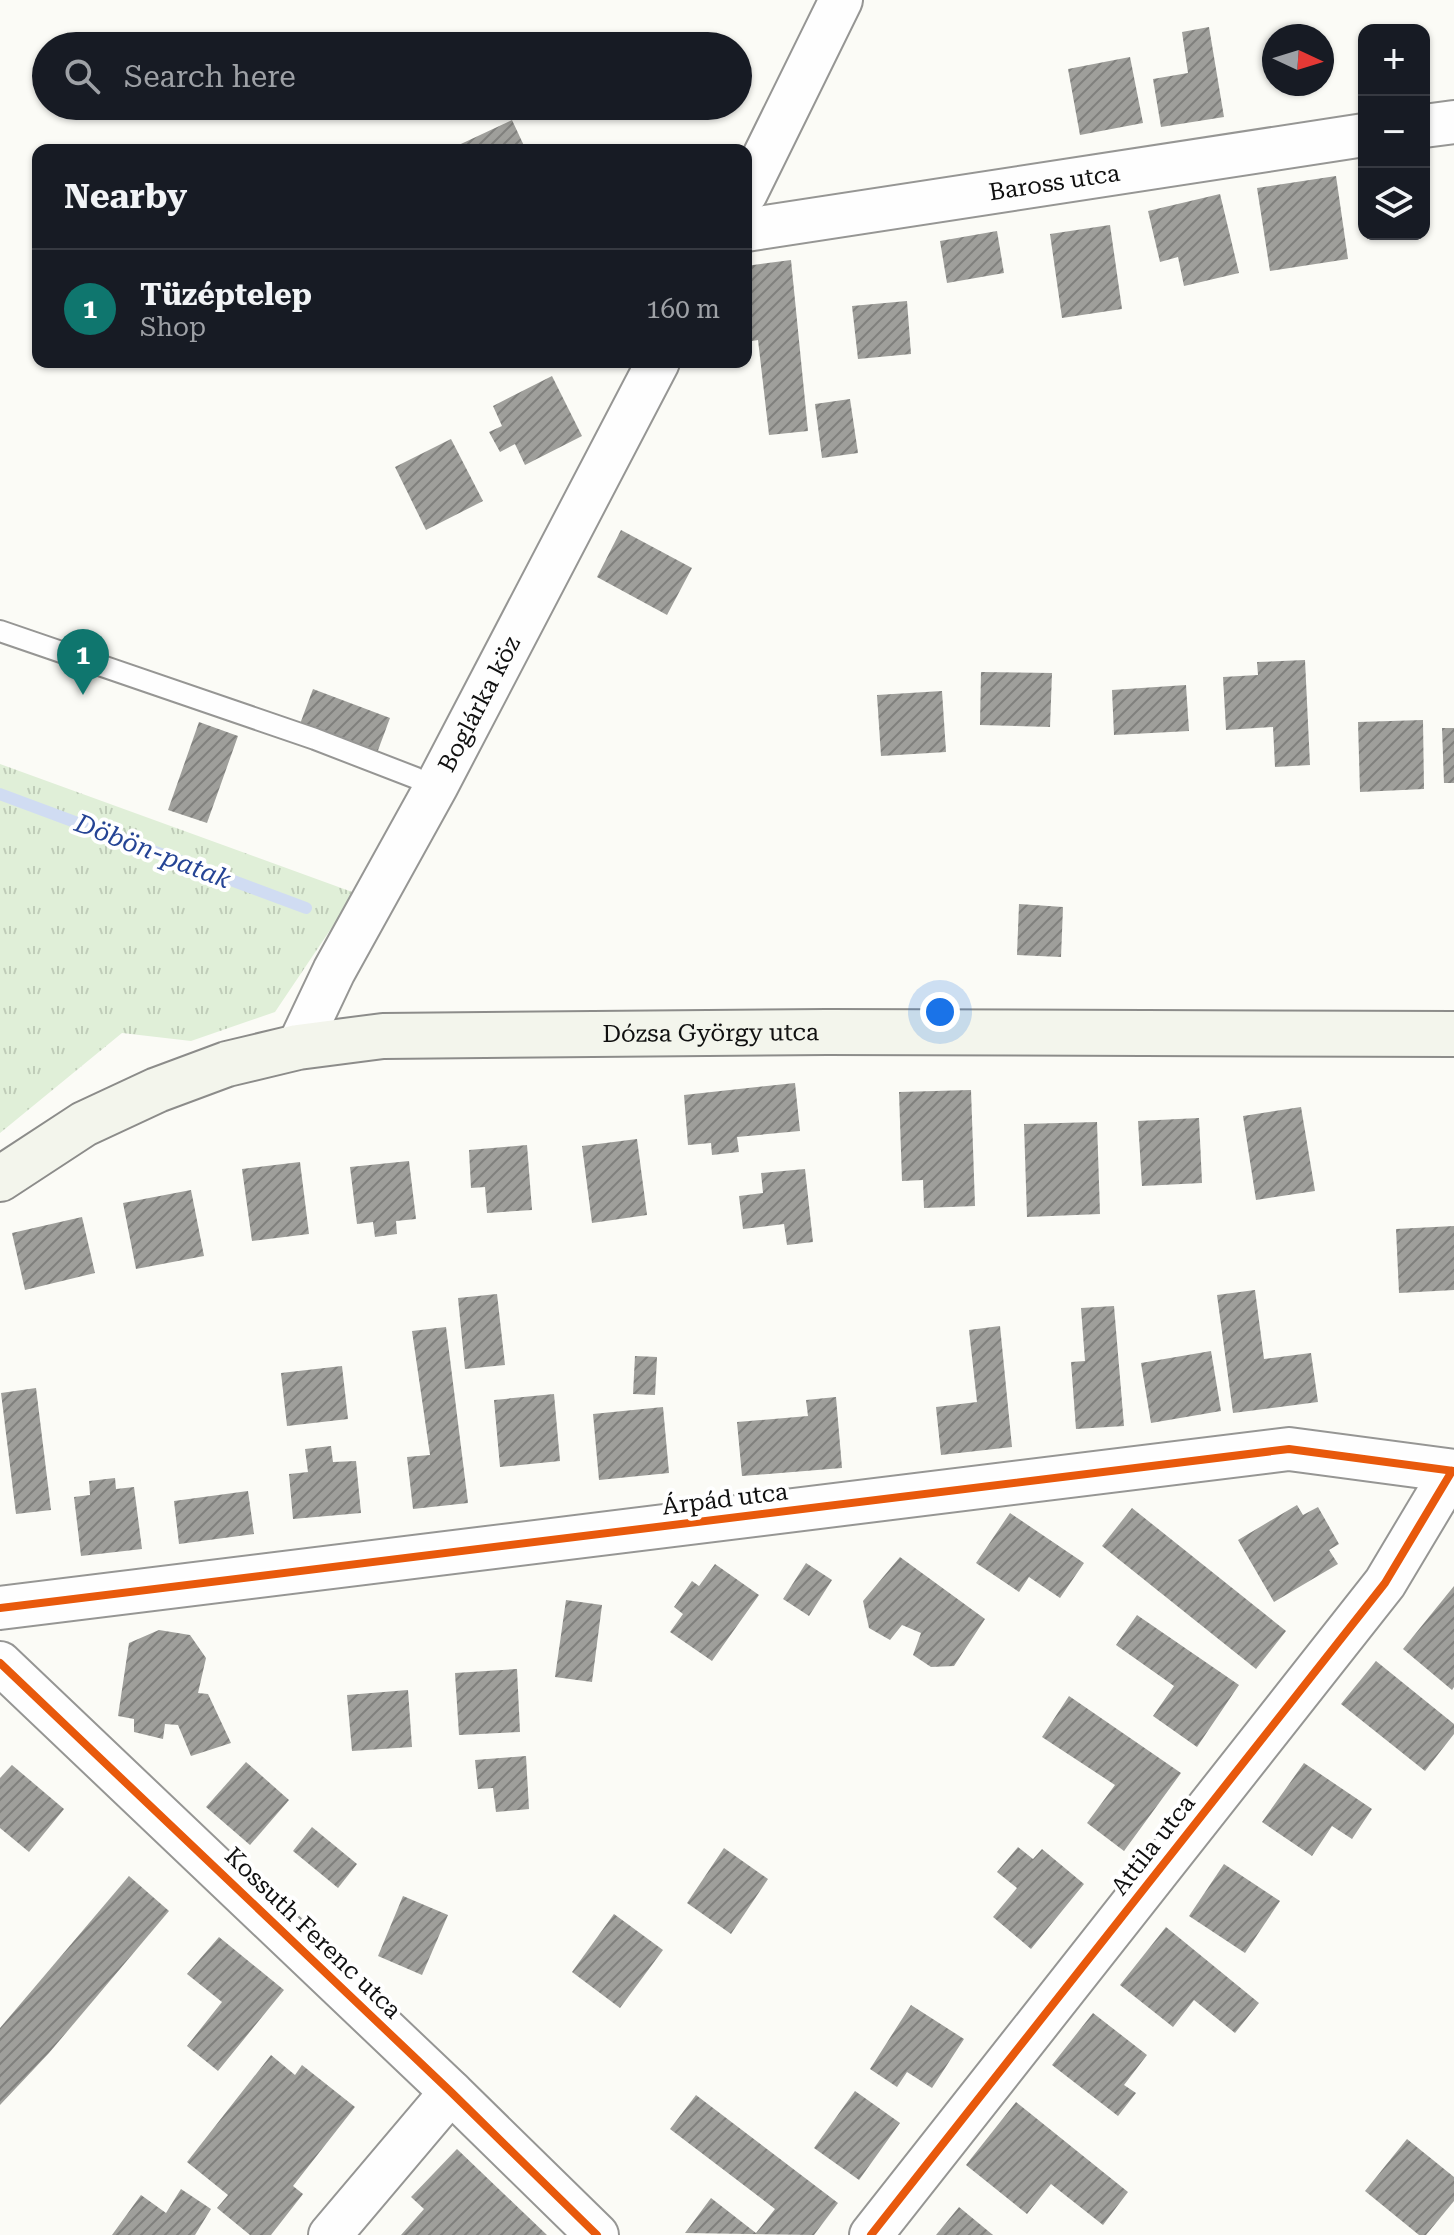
<!DOCTYPE html>
<html lang="en">
<head>
<meta charset="utf-8">
<style>
  :root { --surface:#171b24; --page:#20242c; --text:#f1f3f6; --muted:#9ea1a6; --line:#363941; --accent:#0f766e }
  body { margin:0; font-family:"Roboto Serif",serif; background:var(--page); color:var(--text) }
  .controls { position:absolute; right:24px; top:24px; display:grid; overflow:hidden; border-radius:16px; box-shadow:0 2px 6px #0004 }
  .controls button { width:72px; height:72px; display:grid; place-items:center; padding:0; border:0; border-bottom:2px solid var(--line); background:var(--surface); color:var(--text); font:40px sans-serif }
  .compass { position:absolute; left:1262px; top:24px; width:72px; height:72px; border-radius:50%; background:var(--surface); box-shadow:0 2px 6px #0004; rotate:94deg }
  .you { position:absolute; left:940px; top:1012px; width:28px; height:28px; margin:-20px; border:6px solid #fff; border-radius:50%; background:#1a73e8; box-shadow:0 0 0 12px #1a73e833 }
  .badge { display:grid; place-items:center; width:52px; height:52px; border-radius:50%; background:var(--accent); color:#fff; font-size:26px; font-weight:700 }
  .pin { position:absolute; translate:-50% -66px; filter:drop-shadow(0 2px 4px #0008) }
  .pin::after { content:''; position:absolute; top:42px; width:28px; height:24px; background:inherit; clip-path:polygon(0 0,100% 0,50% 100%) }
  .list { margin:0; padding:0; list-style:none }
  h2 { display:flex; justify-content:space-between; align-items:center; height:104px; margin:0; padding:0 32px; font-size:34px }
  h2 small { font-size:26px; font-weight:400; color:var(--muted) }
  .list li { display:grid; grid-template-columns:52px 1fr auto; gap:24px; align-items:center; box-sizing:border-box; height:120px; padding:0 32px; border-top:2px solid var(--line) }
  .list b { display:block; font-size:30px; white-space:nowrap }
  .list p { margin:0; font-size:26px; white-space:nowrap; color:var(--muted) }
  .list em { font-size:26px; font-style:normal; color:var(--muted) }
  .icon { flex:none; width:44px; height:44px; fill:none; stroke:currentColor; stroke-width:2; stroke-linecap:round; stroke-linejoin:round }
  .map { position:relative; flex:none; width:1454px; height:2235px; overflow:hidden }
  .search { position:absolute; background:var(--surface); box-shadow:0 2px 6px #0004; left:32px; top:32px; width:720px; height:88px; display:flex; align-items:center; gap:20px; box-sizing:border-box; padding:0 28px; border-radius:44px; color:var(--muted); font-size:30px }
  .panel { position:absolute; background:var(--surface); box-shadow:0 2px 6px #0004; left:32px; top:144px; width:720px; height:224px; border-radius:16px }
  .map>svg:first-child { display:block }
  .grass { fill:url(#grass-tufts) }
  .lines { fill:none; stroke-linecap:round; stroke-linejoin:round }
  .stream { stroke:#d0dcf2; stroke-width:12 }
  .building { fill:url(#building-hatch) }
  .lane-casing { stroke:#969694; stroke-width:24 }
  .street-casing { stroke:#969694; stroke-width:46 }
  .secondary-casing { stroke:#8c8c8a; stroke-width:48 }
  .lane { stroke:#fefefe; stroke-width:20 }
  .street { stroke:#fefefe; stroke-width:42 }
  .secondary { stroke:#f3f5ec; stroke-width:44 }
  .cycleway-casing { stroke:#fff; stroke-width:13 }
  .cycleway { stroke:#e8590c; stroke-width:8 }
  .labels { text-anchor:middle; dominant-baseline:central; stroke-width:8; stroke-linejoin:round; paint-order:stroke }
  .street-label { font-size:24px; fill:#101010; stroke:#fff }
  .water-label { font-size:26px; font-style:italic; fill:#254495; stroke:#fff }
</style>
</head>
<body>
<div class="map">
<svg width="1454" height="2235" viewBox="0 0 1454 2235">
  <defs>
    <pattern id="grass-tufts" width="24" height="20" patternUnits="userSpaceOnUse" patternTransform="scale(2)"><rect width="24" height="20" fill="#e0efd8"/><path d="M3 7l-1-3M5 7V3M7 7l1-3M15 17l-1-3M17 17v-4M19 17l1-3" fill="none" stroke="#bfccb8"/></pattern>
    <pattern id="building-hatch" width="6" height="6" patternUnits="userSpaceOnUse" patternTransform="scale(2)"><rect width="6" height="6" fill="#9f9f9b"/><path d="M-1 1l2-2M0 6l6-6M5 7l2-2" fill="none" stroke="#80807d"/></pattern>
  </defs>
  <rect width="100%" height="100%" fill="#fbfbf6"/>
  <path class="grass" d="M0 764 355 893 275 1012 191 1041 122 1033 0 1133Z"/>
  <g class="lines">
    <path class="stream" d="M0 794 306 908"/>
  </g>
  <g class="building">
    <path d="M1209 27 1224 117 1161 127 1153 79 1188 73 1182 32Z"/>
    <path d="M1130 57 1143 123 1080 135 1068 69Z"/>
    <path d="M512 120 526 150H448Z"/>
    <path d="M1336 176 1348 259 1270 271 1257 188Z"/>
    <path d="M1220 194 1239 273 1184 286 1178 257 1160 262 1148 211Z"/>
    <path d="M1110 225 1122 309 1062 318 1050 234Z"/>
    <path d="M997 231 1004 273 947 283 940 241Z"/>
    <path d="M791 260 808 431 769 435 758 340 746 342V266Z"/>
    <path d="M907 301 911 354 858 359 852 306Z"/>
    <path d="M552 376 582 436 525 465 515 444 500 452 489 432 502 426 493 406Z"/>
    <path d="M850 399 858 453 822 458 815 404Z"/>
    <path d="M451 439 483 501 426 530 395 467Z"/>
    <path d="M621 530 692 568 667 615 597 577Z"/>
    <path d="M1305 660 1310 765 1275 767 1273 727 1226 730 1223 677 1258 675 1257 662Z"/>
    <path d="M981 672 1052 673 1050 727 980 725Z"/>
    <path d="M1186 685 1189 731 1114 735 1112 690Z"/>
    <path d="M313 689 390 718 377 753 300 724Z"/>
    <path d="M942 691 946 752 881 756 877 695Z"/>
    <path d="M1423 720 1424 789 1360 792 1358 722Z"/>
    <path d="M199 722 238 736 207 823 168 810Z"/>
    <path d="M1442 728H1454V783H1444Z"/>
    <path d="M1019 904 1063 907 1061 957 1017 955Z"/>
    <path d="M795 1083 800 1131 737 1137 739 1152 712 1155 711 1143 688 1145 684 1095Z"/>
    <path d="M971 1090 975 1206 924 1208 923 1180 902 1181 899 1092Z"/>
    <path d="M1301 1107 1315 1191 1256 1200 1243 1116Z"/>
    <path d="M1199 1118 1202 1183 1142 1186 1138 1121Z"/>
    <path d="M1097 1122 1100 1214 1027 1217 1024 1124Z"/>
    <path d="M637 1139 647 1215 592 1223 582 1146Z"/>
    <path d="M527 1145 532 1210 487 1213 485 1187 471 1188 469 1150Z"/>
    <path d="M409 1161 416 1219 396 1221 397 1234 375 1237 373 1222 357 1224 350 1167Z"/>
    <path d="M300 1162 309 1234 252 1241 242 1169Z"/>
    <path d="M805 1169 813 1242 787 1245 784 1224 743 1229 739 1196 763 1193 761 1173Z"/>
    <path d="M191 1190 204 1256 136 1269 123 1203Z"/>
    <path d="M82 1217 95 1273 25 1290 12 1233Z"/>
    <path d="M1454 1226V1290L1399 1293 1396 1229Z"/>
    <path d="M1255 1290 1264 1359 1311 1353 1318 1402 1233 1413 1217 1295Z"/>
    <path d="M497 1294 505 1365 465 1369 458 1298Z"/>
    <path d="M1114 1306 1124 1426 1076 1429 1071 1362 1085 1361 1081 1308Z"/>
    <path d="M1000 1326 1012 1447 941 1455 936 1407 977 1402 969 1330Z"/>
    <path d="M446 1327 468 1503 413 1509 407 1457 430 1455 412 1331Z"/>
    <path d="M1211 1351 1221 1411 1151 1423 1141 1363Z"/>
    <path d="M635 1356 657 1357 655 1395 633 1394Z"/>
    <path d="M342 1366 348 1419 287 1426 281 1373Z"/>
    <path d="M36 1388 51 1510 16 1514 1 1393Z"/>
    <path d="M554 1394 560 1461 500 1467 494 1400Z"/>
    <path d="M836 1397 842 1468 742 1476 737 1422 808 1416 806 1400Z"/>
    <path d="M663 1407 669 1473 599 1480 593 1414Z"/>
    <path d="M331 1446 333 1462 356 1461 361 1513 293 1519 289 1474 308 1472 305 1449Z"/>
    <path d="M115 1478 116 1489 134 1487 142 1549 81 1556 74 1497 90 1495 89 1481Z"/>
    <path d="M248 1491 254 1534 179 1544 174 1501Z"/>
    <path d="M1297 1505 1303 1515 1318 1507 1339 1544 1329 1550 1338 1564 1274 1602 1238 1540Z"/>
    <path d="M1132 1508 1286 1631 1256 1669 1102 1546Z"/>
    <path d="M1010 1513 1084 1563 1060 1598 1029 1577 1019 1592 976 1563Z"/>
    <path d="M900 1557 985 1619 954 1666 931 1667 913 1655 921 1633 902 1625 890 1640 869 1628 863 1601Z"/>
    <path d="M806 1563 832 1580 809 1616 783 1599Z"/>
    <path d="M715 1564 759 1595 712 1661 670 1632 683 1614 674 1607 692 1581 699 1586Z"/>
    <path d="M1454 1586V1687L1452 1690 1403 1649Z"/>
    <path d="M566 1600 602 1605 592 1682 555 1677Z"/>
    <path d="M1137 1615 1239 1685 1197 1747 1153 1716 1174 1686 1116 1645Z"/>
    <path d="M159 1630 190 1635 206 1658 198 1693 208 1694 231 1743 191 1756 178 1725 165 1724 163 1739 134 1732V1719L118 1716 129 1643Z"/>
    <path d="M1376 1661 1454 1724V1734L1425 1771 1341 1704Z"/>
    <path d="M517 1669 520 1732 459 1735 455 1673Z"/>
    <path d="M408 1690 412 1747 352 1751 347 1695Z"/>
    <path d="M1069 1696 1181 1773 1124 1851 1087 1823 1115 1785 1042 1737Z"/>
    <path d="M526 1756 529 1809 496 1812 493 1788 478 1789 475 1760Z"/>
    <path d="M246 1762 289 1800 250 1845 206 1807Z"/>
    <path d="M1304 1763 1372 1809 1352 1839 1332 1826 1312 1856 1262 1822Z"/>
    <path d="M12 1765 64 1809 29 1852 0 1828V1778Z"/>
    <path d="M312 1827 357 1864 338 1888 293 1851Z"/>
    <path d="M1018 1847 1033 1859 1042 1849 1084 1884 1031 1949 993 1917 1017 1888 997 1872Z"/>
    <path d="M724 1848 768 1879 731 1934 687 1903Z"/>
    <path d="M1224 1864 1280 1901 1245 1953 1189 1916Z"/>
    <path d="M129 1876 169 1911 49 2053 0 2105V2028Z"/>
    <path d="M403 1896 448 1915 422 1975 378 1956Z"/>
    <path d="M614 1914 663 1950 620 2008 572 1972Z"/>
    <path d="M1166 1927 1259 2003 1235 2033 1194 2000 1173 2027 1120 1985Z"/>
    <path d="M219 1937 284 1990 218 2071 187 2046 222 2002 187 1974Z"/>
    <path d="M911 2005 964 2039 932 2088 907 2072 897 2087 870 2069Z"/>
    <path d="M1093 2013 1147 2055 1124 2085 1136 2093 1118 2116 1052 2065Z"/>
    <path d="M271 2055 295 2075 302 2065 355 2107 293 2186 303 2194 271 2235H250L217 2208 228 2195 187 2162Z"/>
    <path d="M855 2091 900 2123 859 2180 814 2148Z"/>
    <path d="M696 2095 838 2203 814 2235 685 2233 711 2198 756 2233 775 2209 670 2129Z"/>
    <path d="M1016 2102 1128 2192 1103 2225 1051 2184 1027 2214 966 2165Z"/>
    <path d="M1407 2139 1454 2177V2201L1426 2235H1419L1365 2191Z"/>
    <path d="M457 2149 547 2235H401L424 2209 411 2197Z"/>
    <path d="M181 2189 211 2209 195 2235H112L141 2195 166 2213Z"/>
    <path d="M959 2207 993 2235H936Z"/>
  </g>
  <g class="lines">
    <defs>
      <path id="lane" d="M0 631 315 739 416 778"/>
      <g id="street">
        <path d="M1424 126 1454 122"/>
        <path d="M746 193 841 0"/>
        <path id="s1" d="M746 230 1364 135"/>
        <path id="s2" d="M298 1047 334 971 437 785 658 362"/>
        <path d="M0 1608 1289 1449 1454 1471"/>
        <path d="M0 1663 451 2092 597 2235"/>
        <path d="M330 2235 451 2092"/>
        <path d="M871 2235 1385 1583 1452 1471"/>
      </g>
      <g id="secondary">
        <path id="s3" d="M0 1179 84 1124 157 1090 227 1064 298 1047 383 1036 827 1032 1454 1034"/>
      </g>
    </defs>
    <use href="#lane" class="lane-casing"/>
    <use href="#street" class="street-casing"/>
    <use href="#secondary" class="secondary-casing"/>
    <use href="#lane" class="lane"/>
    <use href="#street" class="street"/>
    <use href="#secondary" class="secondary"/>
    <defs>
      <g id="cycleway">
        <path d="M0 1608 1289 1449 1454 1471"/>
        <path d="M0 1663 451 2092 597 2235"/>
        <path d="M871 2235 1385 1583 1452 1471"/>
      </g>
    </defs>
    <use href="#cycleway" class="cycleway-casing"/>
    <use href="#cycleway" class="cycleway"/>
  </g>
  <g class="labels">
    <g class="street-label">
      <text stroke="none"><textPath href="#s1" startOffset="312">Baross utca</textPath></text>
      <text stroke="none"><textPath href="#s2" startOffset="388">Boglárka köz</textPath></text>
      <text stroke="none"><textPath href="#s3" startOffset="742">Dózsa György utca</textPath></text>
      <text transform="translate(725 1499) rotate(-7)">Árpád utca</text>
      <text transform="translate(1153 1845) rotate(-52)">Attila utca</text>
      <text transform="translate(313 1933) rotate(44)">Kossuth Ferenc utca</text>
    </g>
    <g class="water-label">
      <text transform="translate(153 851) rotate(21)">Döbön-patak</text>
    </g>
  </g>
</svg>
<div class="controls">
<button>+</button>
<button>−</button>
<button><svg class="icon" aria-label="layers" viewBox="0 0 24 24"><path d="M12 4l9 5-9 5-9-5zM3 14l9 5 9-5"/></svg></button>
</div>
<svg class="compass" viewBox="-18 -18 36 36"><path d="M0-13l5 13h-10z" fill="#e53935"/><path d="M0 13l5-13h-10z" fill="#9ea1a6"/></svg>
<div class="you"></div>
<div class="pin badge" style="left:83px;top:695px">1</div>
<div class="search"><svg class="icon" aria-label="search" viewBox="0 0 24 24"><circle cx="10" cy="10" r="6"/><path d="M15 15l6 6"/></svg>Search here</div>
<section class="panel">
<h2>Nearby<small></small></h2>
<ul class="list">
<li><span class="badge">1</span><div><b>Tüzéptelep</b><p>Shop</p></div><em>160 m</em></li>
</ul>
</section>
</div>
</body>
</html>
